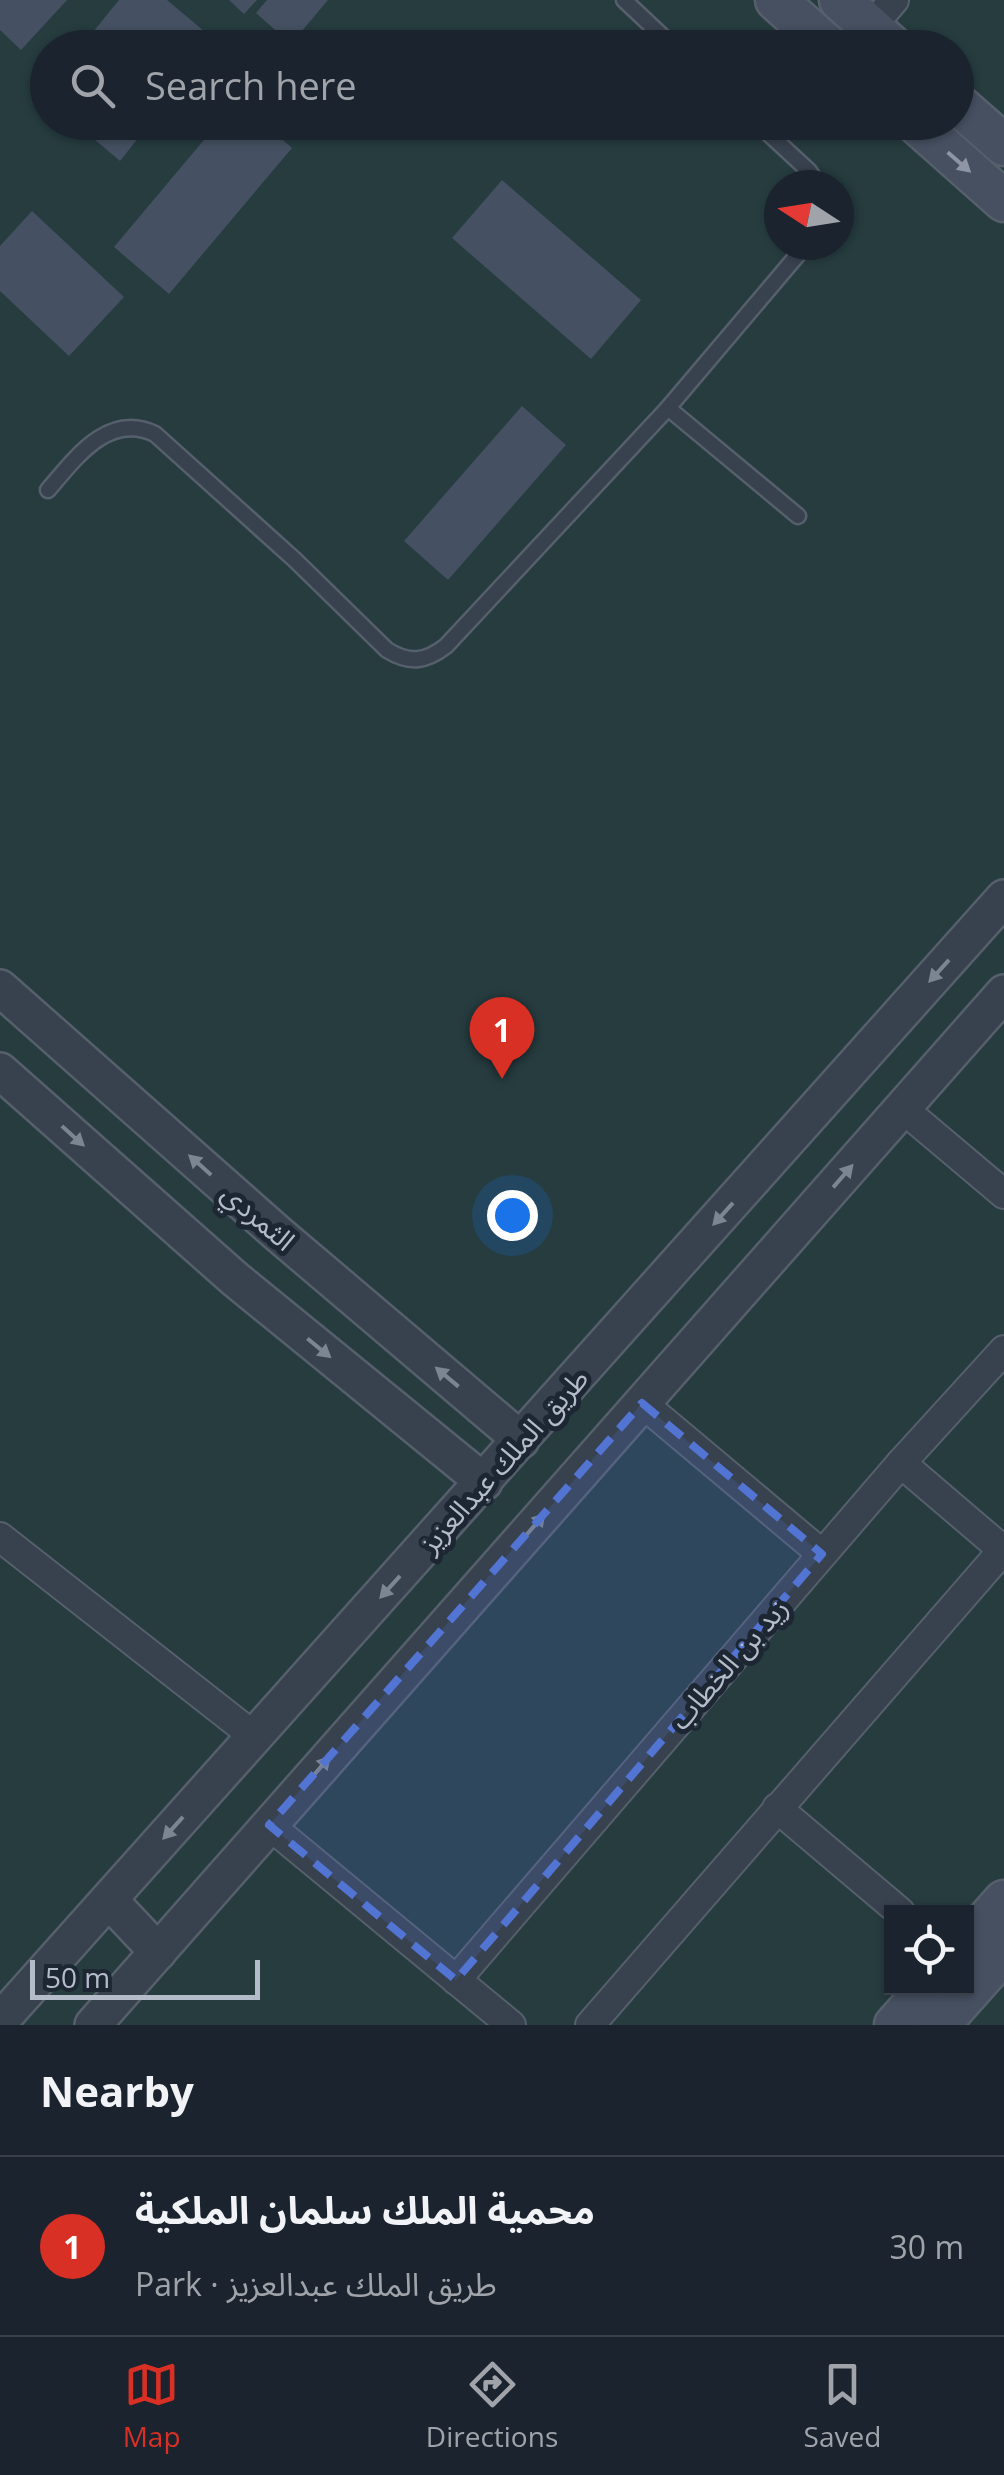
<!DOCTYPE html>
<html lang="en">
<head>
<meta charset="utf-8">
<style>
  :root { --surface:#1b232e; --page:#242b36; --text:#f1f3f6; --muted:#a0a4aa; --line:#39404a; --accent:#d93025 }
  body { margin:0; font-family:"Open Sans","Noto Sans Arabic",sans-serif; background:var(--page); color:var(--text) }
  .controls { position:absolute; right:30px; bottom:30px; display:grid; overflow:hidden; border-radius:0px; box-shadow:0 2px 8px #0004 }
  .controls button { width:90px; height:90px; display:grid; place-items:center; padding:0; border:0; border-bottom:2px solid var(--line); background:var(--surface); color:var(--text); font:50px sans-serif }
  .compass { position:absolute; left:764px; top:170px; width:90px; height:90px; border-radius:50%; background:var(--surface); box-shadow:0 2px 8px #0004; rotate:282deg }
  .scale { position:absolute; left:30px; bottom:25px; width:230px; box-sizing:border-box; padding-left:10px; border:5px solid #b4bcc9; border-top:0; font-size:28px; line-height:35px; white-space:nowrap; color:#b4bcc9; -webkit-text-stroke:8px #1d2633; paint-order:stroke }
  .you { position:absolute; left:512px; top:1215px; width:35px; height:35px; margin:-25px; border:8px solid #fff; border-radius:50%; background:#1a73e8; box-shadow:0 0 0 15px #1a73e833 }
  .badge { display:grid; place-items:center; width:65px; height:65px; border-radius:50%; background:var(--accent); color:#fff; font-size:32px; font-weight:700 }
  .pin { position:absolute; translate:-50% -82px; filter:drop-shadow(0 2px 5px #0008) }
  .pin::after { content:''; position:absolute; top:52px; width:35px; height:30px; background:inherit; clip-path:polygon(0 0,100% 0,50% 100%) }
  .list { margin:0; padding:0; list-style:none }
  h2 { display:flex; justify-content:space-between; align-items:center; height:130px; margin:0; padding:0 40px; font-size:42px }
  h2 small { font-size:32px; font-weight:400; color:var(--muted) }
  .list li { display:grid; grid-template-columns:65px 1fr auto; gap:30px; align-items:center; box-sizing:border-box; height:180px; padding:0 40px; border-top:2px solid var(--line) }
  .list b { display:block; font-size:38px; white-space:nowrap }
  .list p { margin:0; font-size:32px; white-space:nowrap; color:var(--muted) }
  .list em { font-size:32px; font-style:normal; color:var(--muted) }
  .icon { flex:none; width:55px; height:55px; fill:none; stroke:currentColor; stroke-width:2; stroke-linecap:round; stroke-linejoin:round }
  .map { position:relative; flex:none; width:1004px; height:2025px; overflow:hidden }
  .search { position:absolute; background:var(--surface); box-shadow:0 2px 8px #0004; left:30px; right:30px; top:30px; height:110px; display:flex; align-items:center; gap:25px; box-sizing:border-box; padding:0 35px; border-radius:55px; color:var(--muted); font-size:38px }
  .sheet { height:310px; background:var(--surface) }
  nav { display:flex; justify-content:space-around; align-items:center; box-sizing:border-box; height:140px; border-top:2px solid var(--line); background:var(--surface); font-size:28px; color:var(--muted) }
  nav a { display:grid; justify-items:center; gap:5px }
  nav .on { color:var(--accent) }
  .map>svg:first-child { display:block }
  .green { fill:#263c3f; fill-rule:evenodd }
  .building { fill:#455162 }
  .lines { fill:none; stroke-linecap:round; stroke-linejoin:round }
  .service-casing { stroke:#565f6c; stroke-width:19 }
  .minor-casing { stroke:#565f6c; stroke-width:32 }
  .tertiary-casing { stroke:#565f6c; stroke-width:40 }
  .secondary-casing { stroke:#565f6c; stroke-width:45 }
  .service { stroke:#38414e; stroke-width:14 }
  .minor { stroke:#38414e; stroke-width:28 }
  .tertiary { stroke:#38414e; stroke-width:35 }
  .secondary { stroke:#465061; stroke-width:40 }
  .oneway { fill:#8e96a5 }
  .oneway2 { fill:#7c8592 }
  .marked { fill:#5274d3; fill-opacity:0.2; stroke:#5274d3; stroke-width:8; stroke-dasharray:20 12; stroke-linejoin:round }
  .labels { text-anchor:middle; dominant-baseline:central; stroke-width:10; stroke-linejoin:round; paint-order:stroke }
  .street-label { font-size:28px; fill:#b4bcc9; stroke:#1d2633 }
</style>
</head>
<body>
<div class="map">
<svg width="1004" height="2025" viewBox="0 0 1004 2025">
  <rect width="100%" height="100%" fill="#242f3e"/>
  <path class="green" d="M0 0H1004V2025H0ZM48 48H956V122H48ZM779 185H839V245H779ZM892 1912H966V1988H892Z"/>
  <g class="building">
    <path d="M0 0H67L21 50 0 30Z"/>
    <path d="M119 0H167L217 42 213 48H80Z"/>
    <path d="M229 0H257L244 14Z"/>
    <path d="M267 0H328L291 44 256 13Z"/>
    <path d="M74 122H151L120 161Z"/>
    <path d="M219 122H262L292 148 169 294 114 247Z"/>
    <path d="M502 180 641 300 591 359 452 238Z"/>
    <path d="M32 211 124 297 69 356 0 291V246Z"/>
    <path d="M522 406 566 445 448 580 404 541Z"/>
  </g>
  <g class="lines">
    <defs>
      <g id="service">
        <path d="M624 0 675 48"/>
        <path d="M756 122 809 171 818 185"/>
        <path d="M668 408 798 516"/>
        <path d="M48 490C74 460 108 411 155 434L295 560 387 650C410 664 425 662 446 646L668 408 806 245"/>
      </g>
      <g id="minor">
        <path d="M871 27 894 0"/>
        <path d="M902 1108 1004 1194"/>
        <path d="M642 1403 822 1554"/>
        <path d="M901 1463 1004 1551"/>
        <path d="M0 1537 255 1737"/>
        <path d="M777 1808 900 1912"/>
        <path d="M269 1825 511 2025"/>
        <path d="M456 1980 901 1463 1004 1350"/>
        <path d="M590 2025 1003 1550"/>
      </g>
      <g id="tertiary">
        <path d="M0 988 276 1232 521 1440"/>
        <path d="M0 1071 235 1279 484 1482"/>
        <path d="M109 1900 158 1952"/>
        <path d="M0 2021 1004 898"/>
        <path d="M93 2025 1004 993"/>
      </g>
      <g id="secondary">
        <path d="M776 0 830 48"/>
        <path d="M840 0 894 48"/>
        <path d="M956 103 1004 145"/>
        <path d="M915 122 1004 201"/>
        <path d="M966 1944 1004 1901"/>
        <path d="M895 2025 928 1988"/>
        <path d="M939 2025 1004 1952"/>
      </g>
    </defs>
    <use href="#service" class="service-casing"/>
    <use href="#minor" class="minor-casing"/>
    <use href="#tertiary" class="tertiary-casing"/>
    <use href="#secondary" class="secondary-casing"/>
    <use href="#service" class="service"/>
    <use href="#minor" class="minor"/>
    <use href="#tertiary" class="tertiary"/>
    <use href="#secondary" class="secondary"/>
  </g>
  <defs><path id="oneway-solid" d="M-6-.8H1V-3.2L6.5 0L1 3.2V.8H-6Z" transform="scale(2.5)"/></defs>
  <use class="oneway" href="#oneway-solid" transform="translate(959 162) rotate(41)"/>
  <g class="oneway2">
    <use href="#oneway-solid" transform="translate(939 971) rotate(132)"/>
    <use href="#oneway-solid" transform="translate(73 1136) rotate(42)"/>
    <use href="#oneway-solid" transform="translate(200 1165) rotate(-138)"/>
    <use href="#oneway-solid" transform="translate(843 1176) rotate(-49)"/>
    <use href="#oneway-solid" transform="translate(723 1214) rotate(132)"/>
    <use href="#oneway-solid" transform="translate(319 1348) rotate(39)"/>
    <use href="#oneway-solid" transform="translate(447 1377) rotate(-140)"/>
    <use href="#oneway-solid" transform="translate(535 1525) rotate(-49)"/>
    <use href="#oneway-solid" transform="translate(390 1587) rotate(132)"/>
    <use href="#oneway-solid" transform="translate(320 1768) rotate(-49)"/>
    <use href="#oneway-solid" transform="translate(173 1828) rotate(132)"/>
  </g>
  <path class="marked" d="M642 1403 822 1554 456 1980 269 1825Z"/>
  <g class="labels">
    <g class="street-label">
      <text transform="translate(259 1216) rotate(41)">الثمردي</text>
      <text transform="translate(503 1460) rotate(-48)">طريق الملك عبدالعزيز</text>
      <text transform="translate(728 1663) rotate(-49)">زيد بن الخطاب</text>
    </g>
  </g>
</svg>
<div class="controls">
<button><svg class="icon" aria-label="locate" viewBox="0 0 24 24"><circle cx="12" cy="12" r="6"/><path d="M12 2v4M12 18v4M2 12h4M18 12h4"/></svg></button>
</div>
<svg class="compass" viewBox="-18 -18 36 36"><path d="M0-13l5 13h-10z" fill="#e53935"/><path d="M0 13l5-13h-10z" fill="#a0a4aa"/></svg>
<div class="scale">50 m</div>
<div class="you"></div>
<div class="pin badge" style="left:502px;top:1079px">1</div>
<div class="search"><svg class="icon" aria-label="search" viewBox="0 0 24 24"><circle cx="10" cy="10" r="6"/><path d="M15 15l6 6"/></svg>Search here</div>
</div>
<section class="sheet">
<h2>Nearby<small></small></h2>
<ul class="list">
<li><span class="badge">1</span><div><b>محمية الملك سلمان الملكية</b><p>Park · طريق الملك عبدالعزيز</p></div><em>30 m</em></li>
</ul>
</section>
<nav>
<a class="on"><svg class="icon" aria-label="map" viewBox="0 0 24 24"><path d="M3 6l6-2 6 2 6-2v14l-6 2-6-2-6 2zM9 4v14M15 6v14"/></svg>Map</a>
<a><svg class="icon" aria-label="directions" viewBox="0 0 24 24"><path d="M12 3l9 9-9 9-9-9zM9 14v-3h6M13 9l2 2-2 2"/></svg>Directions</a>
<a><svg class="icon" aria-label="saved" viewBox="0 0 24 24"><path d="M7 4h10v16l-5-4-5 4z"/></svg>Saved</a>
</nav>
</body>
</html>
